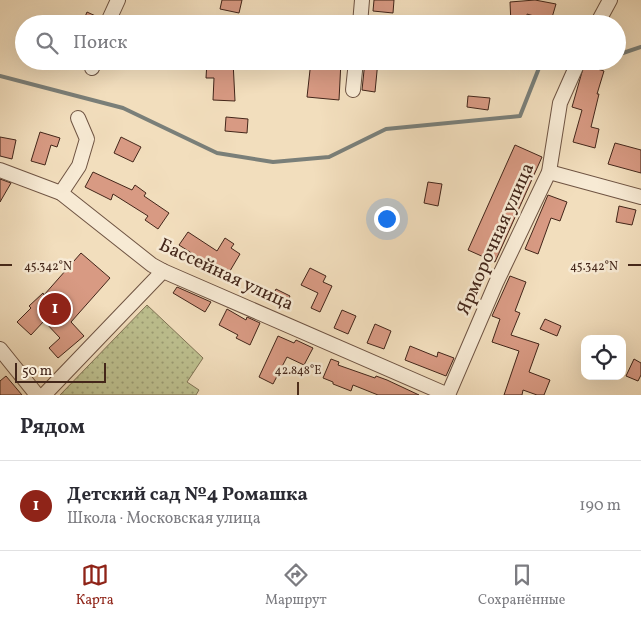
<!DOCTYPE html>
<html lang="ru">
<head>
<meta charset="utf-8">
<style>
  :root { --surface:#fff; --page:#f7f7f7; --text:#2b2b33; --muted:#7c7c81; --line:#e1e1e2; --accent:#8f2418 }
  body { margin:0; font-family:Vollkorn,serif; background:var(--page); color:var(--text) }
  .controls { position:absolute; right:15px; bottom:15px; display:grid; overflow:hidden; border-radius:10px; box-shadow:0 5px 20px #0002 }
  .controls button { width:45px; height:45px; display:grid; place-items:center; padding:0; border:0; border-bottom:1px solid var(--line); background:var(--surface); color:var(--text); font:25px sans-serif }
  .scale { position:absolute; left:15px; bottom:12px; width:91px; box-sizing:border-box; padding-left:5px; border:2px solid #43261a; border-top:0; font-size:14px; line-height:18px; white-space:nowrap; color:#43261a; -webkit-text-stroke:4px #f7ead4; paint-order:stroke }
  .you { position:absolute; left:386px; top:218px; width:18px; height:18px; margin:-12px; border:4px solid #fff; border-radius:50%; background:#1a73e8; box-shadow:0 0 0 8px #1a73e833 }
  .badge { display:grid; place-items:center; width:32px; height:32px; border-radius:50%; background:var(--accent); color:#fff; font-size:16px; font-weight:700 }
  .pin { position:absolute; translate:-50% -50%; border:2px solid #fff; box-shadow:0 1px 5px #0006 }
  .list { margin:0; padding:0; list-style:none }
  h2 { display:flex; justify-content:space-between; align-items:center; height:65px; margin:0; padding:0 20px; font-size:21px }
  h2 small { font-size:16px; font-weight:400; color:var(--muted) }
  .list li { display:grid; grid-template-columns:32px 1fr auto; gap:15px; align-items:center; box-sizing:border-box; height:90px; padding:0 20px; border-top:1px solid var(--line) }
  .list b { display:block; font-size:19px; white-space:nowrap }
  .list p { margin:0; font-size:16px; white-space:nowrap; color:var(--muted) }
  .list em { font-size:16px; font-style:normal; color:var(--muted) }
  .icon { flex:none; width:28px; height:28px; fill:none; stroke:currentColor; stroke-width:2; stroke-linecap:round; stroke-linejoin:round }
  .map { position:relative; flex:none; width:641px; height:395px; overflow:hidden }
  .search { position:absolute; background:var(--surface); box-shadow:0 5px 20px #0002; left:15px; right:15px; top:15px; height:55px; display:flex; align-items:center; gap:12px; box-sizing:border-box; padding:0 18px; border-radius:28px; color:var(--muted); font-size:19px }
  .sheet { height:155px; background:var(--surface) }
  nav { display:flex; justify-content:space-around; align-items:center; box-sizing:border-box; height:70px; border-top:1px solid var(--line); background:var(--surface); font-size:14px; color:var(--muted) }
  nav a { display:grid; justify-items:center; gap:2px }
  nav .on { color:var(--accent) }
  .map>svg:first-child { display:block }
  .park { fill:url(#park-dots); stroke:#807354 }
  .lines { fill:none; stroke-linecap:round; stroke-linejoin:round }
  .stream { stroke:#7a7f79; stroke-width:4 }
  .building { fill:#d89a83; stroke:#43261a }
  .minor-casing { stroke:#6f5443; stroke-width:16 }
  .minor { stroke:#f7ead4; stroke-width:14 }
  .ticks { fill:none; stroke:#43261a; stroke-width:2 }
  .labels { text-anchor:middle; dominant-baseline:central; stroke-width:5; stroke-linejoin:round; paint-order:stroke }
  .street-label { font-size:19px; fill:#43261a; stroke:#f7ead4 }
  .ticks-label { font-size:12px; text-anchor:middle; fill:#43261a; stroke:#f7ead4; stroke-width:5; stroke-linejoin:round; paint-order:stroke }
</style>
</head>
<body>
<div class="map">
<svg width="641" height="395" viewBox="0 0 641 395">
  <defs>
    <pattern id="park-dots" width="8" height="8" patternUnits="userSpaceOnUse" patternTransform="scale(1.25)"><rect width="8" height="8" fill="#bdc08f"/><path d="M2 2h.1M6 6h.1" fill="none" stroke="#9b9c74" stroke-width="1.8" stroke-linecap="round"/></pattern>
  </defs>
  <rect width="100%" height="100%" fill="#f2debd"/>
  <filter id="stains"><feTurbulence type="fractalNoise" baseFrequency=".004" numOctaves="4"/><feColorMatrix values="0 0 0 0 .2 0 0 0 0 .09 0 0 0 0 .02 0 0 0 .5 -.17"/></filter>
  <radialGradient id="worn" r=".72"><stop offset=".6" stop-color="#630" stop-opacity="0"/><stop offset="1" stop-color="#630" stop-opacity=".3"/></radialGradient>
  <path class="park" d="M147 305 203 358 187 382 199 390 196 395H60Z"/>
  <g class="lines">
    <g class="stream">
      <path d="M617 55 641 47"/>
      <path d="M0 76 123 108 217 153 273 162 329 157 386 129 520 116 539 68 546 61"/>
    </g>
  </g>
  <g class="building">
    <path d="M222 0H242L239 13 220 9Z"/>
    <path d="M374 0H394L393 13 373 11Z"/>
    <path d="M535 0 556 4 551 21 527 14 528 24H511L510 2Z"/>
    <path d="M87 12 100 18 98 24H82Z"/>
    <path d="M207 61H233L235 101 213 100 214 78H206Z"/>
    <path d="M311 61H341L339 100 307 97Z"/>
    <path d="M365 61H378L375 92 362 90Z"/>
    <path d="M584 65 604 71 597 94H599L591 127 599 129 595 148 573 142 582 110 572 107Z"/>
    <path d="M468 96 490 98 488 110 467 107Z"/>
    <path d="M226 117 248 119 247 133 225 131Z"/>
    <path d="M40 132 60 138 57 147 51 145 45 165 31 161Z"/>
    <path d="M0 137 16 140 12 159 0 156Z"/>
    <path d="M121 137 141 147 133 162 114 153Z"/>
    <path d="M615 143 641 150V173L608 164Z"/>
    <path d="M515 145 542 157 495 262 468 250Z"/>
    <path d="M93 172 132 190 135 185 146 193 144 196 169 213 158 229 145 220 148 216 113 194 111 200 85 187Z"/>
    <path d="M0 179 11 183 0 202Z"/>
    <path d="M428 182 442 184 438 206 424 203Z"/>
    <path d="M548 195 567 202 560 221 551 218 538 254 525 249Z"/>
    <path d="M619 206 636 210 632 225 616 222Z"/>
    <path d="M188 232 217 251 225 238 234 244 231 248 240 254 227 276 179 245Z"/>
    <path d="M81 253 110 278 71 322 84 336 58 358 49 348 60 338 44 321 31 335 17 322 31 308 29 306 43 293 44 295Z"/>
    <path d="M310 268 326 276 323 282 332 286 320 312 311 308 318 293 301 285Z"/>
    <path d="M510 276 526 282 515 311 520 313 511 335 539 344 529 372 550 380 544 395H537L523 390 522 395H504L519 351 492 342 500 319 492 316Z"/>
    <path d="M177 287 211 302 205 312 173 293Z"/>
    <path d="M276 289 290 296 284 309 270 302Z"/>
    <path d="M227 309 246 320 247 317 260 323 250 345 236 338 238 335 219 325Z"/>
    <path d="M342 310 356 316 348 334 334 328Z"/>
    <path d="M545 319 561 326 557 336 540 329Z"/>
    <path d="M375 324 391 331 384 349 367 343Z"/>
    <path d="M278 336 294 343 296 340 313 348 304 365 287 357 273 384 259 377Z"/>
    <path d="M410 346 437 357 438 352 454 358 446 376 405 360Z"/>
    <path d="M331 359 339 362 338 365 375 378 376 376 387 380 419 395H378L353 385 351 391 333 384V382L323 378Z"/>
    <path d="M634 359 641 363V375L638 381 626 376Z"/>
    <path d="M6 376 22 395H0V381Z"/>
  </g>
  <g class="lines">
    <defs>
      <g id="minor">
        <path d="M107 24 118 0"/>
        <path d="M360 24 362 0"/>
        <path d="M597 24 610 0"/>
        <path d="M92 68 94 61"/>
        <path d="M353 90 356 61"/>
        <path d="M0 170 61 193 152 265 163 271 448 395"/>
        <path d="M549 172 641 197"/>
        <path d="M61 193 79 166 87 139 78 118"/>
        <path d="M0 349 37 395"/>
        <path d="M44 395 163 271"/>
        <path d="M448 395 496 283 549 172 560 103 576 67"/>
      </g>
    </defs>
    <use href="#minor" class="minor-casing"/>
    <use href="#minor" class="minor"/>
  </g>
  <path class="ticks" d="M0 265H12M628 265H641M298 382V395"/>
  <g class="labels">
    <g class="street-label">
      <text transform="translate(496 239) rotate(-66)">Ярморочная улица</text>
      <text transform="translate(226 275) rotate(25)">Бассейная улица</text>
    </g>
  </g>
  <g class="ticks-label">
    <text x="48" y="270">45.342°N</text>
    <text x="594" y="270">45.342°N</text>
    <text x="298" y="374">42.848°E</text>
  </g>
  <rect width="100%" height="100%" filter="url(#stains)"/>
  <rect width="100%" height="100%" fill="url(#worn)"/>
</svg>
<div class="controls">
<button><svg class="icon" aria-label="locate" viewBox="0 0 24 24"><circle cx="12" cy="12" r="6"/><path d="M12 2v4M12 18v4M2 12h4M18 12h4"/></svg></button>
</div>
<div class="scale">50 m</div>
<div class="you"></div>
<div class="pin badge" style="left:55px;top:309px">1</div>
<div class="search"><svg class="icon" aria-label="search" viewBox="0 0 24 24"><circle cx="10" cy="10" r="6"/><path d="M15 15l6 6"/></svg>Поиск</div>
</div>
<section class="sheet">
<h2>Рядом<small></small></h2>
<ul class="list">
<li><span class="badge">1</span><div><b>Детский сад №4 Ромашка</b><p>Школа · Московская улица</p></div><em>190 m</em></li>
</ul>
</section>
<nav>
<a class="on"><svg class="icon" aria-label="map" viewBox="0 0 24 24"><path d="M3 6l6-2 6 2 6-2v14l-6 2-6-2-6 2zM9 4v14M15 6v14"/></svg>Карта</a>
<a><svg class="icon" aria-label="directions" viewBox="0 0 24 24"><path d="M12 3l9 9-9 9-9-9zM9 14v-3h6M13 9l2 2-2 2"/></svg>Маршрут</a>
<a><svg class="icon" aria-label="saved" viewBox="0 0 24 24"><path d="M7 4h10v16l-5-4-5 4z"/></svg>Сохранённые</a>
</nav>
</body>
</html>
